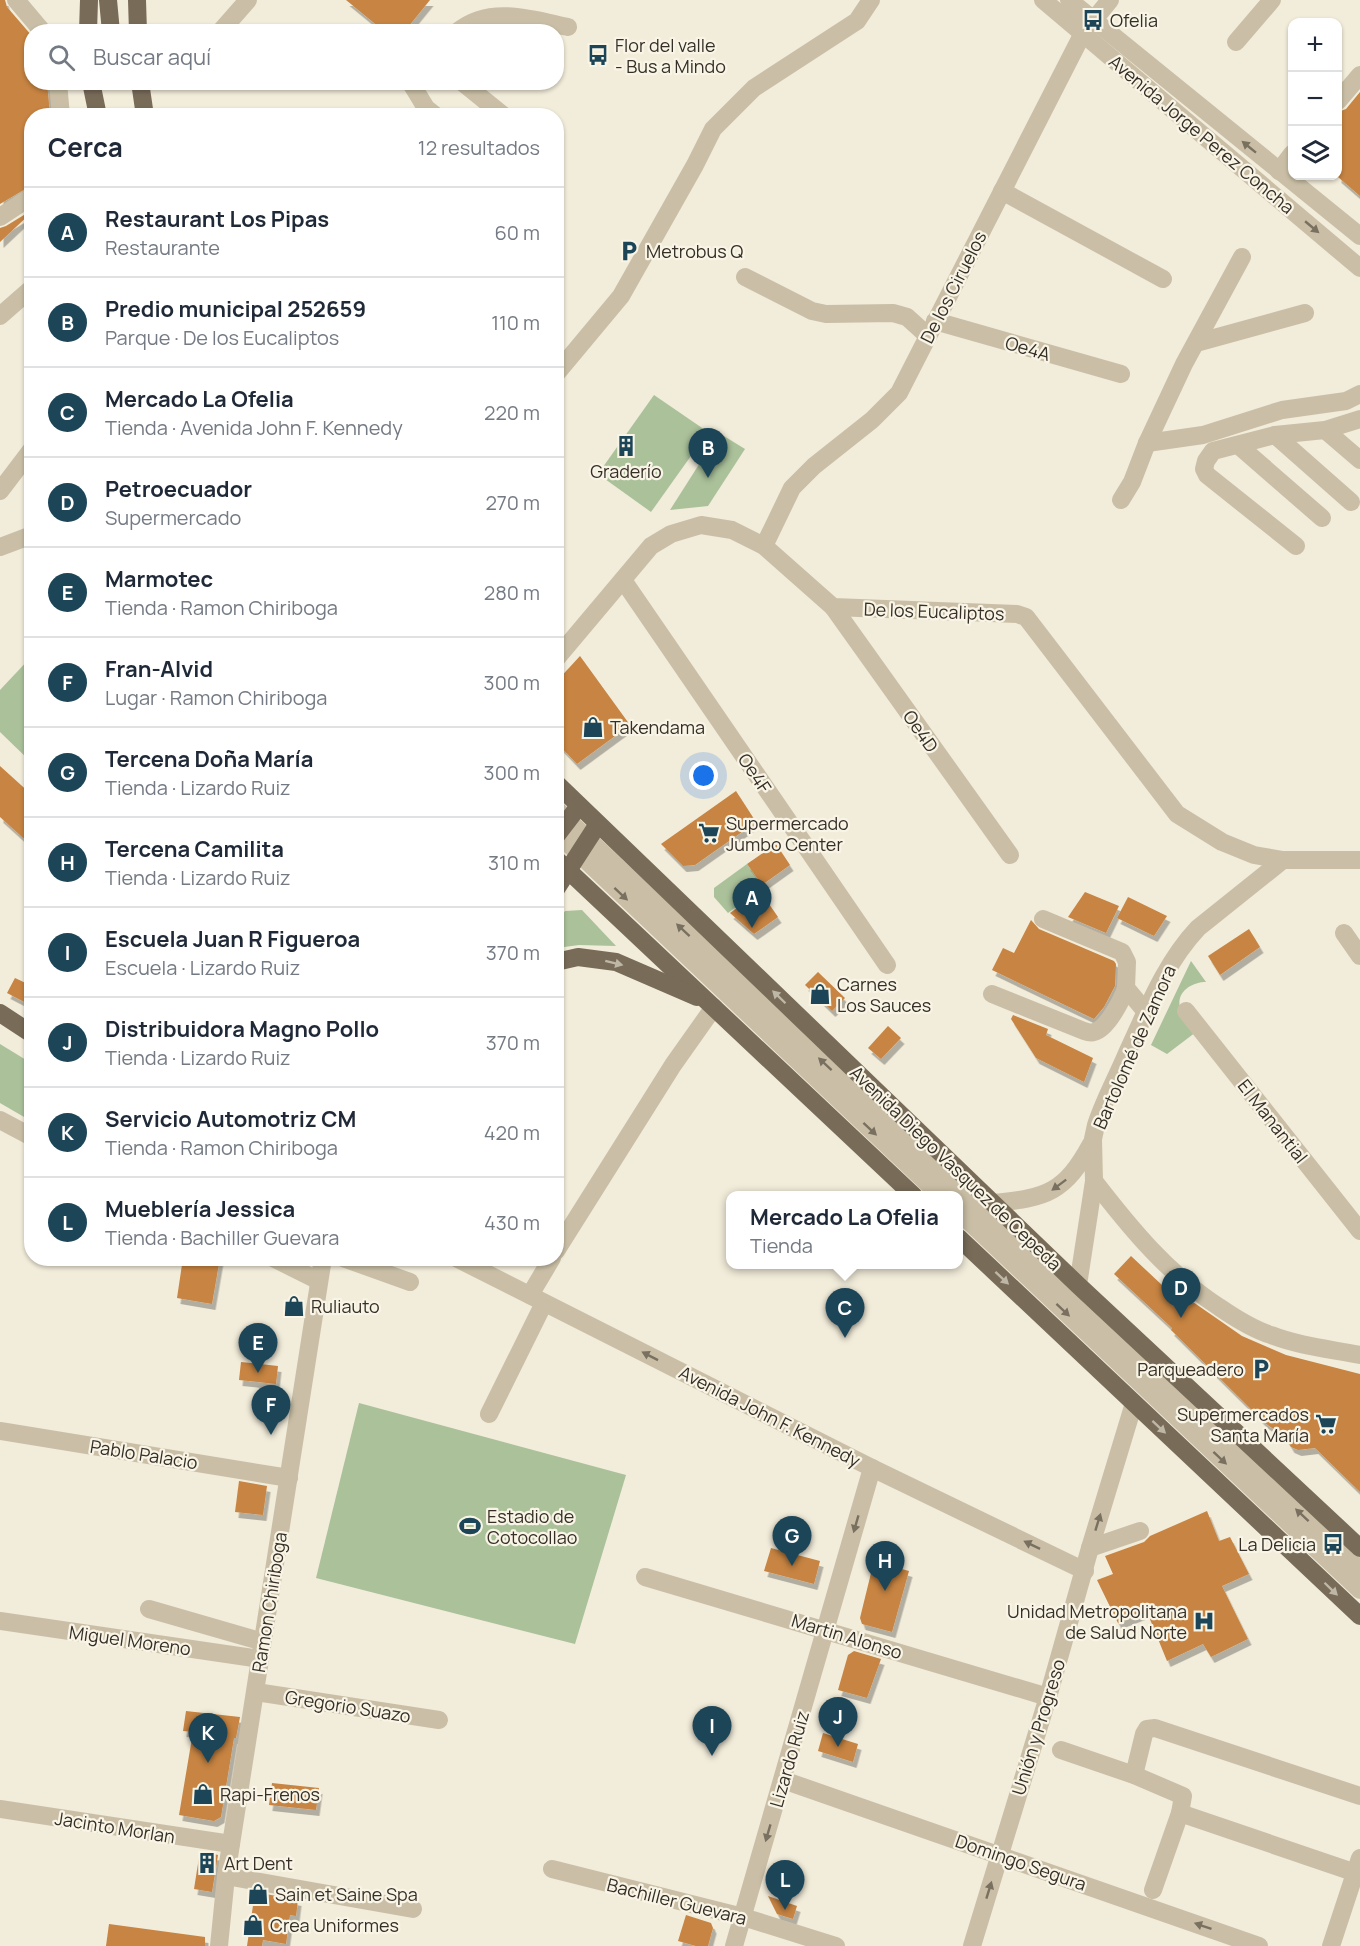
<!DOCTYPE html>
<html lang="es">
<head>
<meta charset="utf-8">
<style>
  :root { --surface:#fff; --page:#f6f6f7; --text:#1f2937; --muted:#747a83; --line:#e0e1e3; --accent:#1c4558 }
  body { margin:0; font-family:Manrope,sans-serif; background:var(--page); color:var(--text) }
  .controls { position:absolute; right:18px; top:18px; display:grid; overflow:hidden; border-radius:12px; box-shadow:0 2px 4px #0004 }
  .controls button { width:54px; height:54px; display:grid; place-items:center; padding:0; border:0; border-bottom:2px solid var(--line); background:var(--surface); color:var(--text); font:30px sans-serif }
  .you { position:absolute; left:704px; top:776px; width:21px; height:21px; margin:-15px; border:4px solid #fff; border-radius:50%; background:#1a73e8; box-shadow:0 0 0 9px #1a73e833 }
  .badge { display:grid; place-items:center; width:39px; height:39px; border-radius:50%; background:var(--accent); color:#fff; font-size:20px; font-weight:700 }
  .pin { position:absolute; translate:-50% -50px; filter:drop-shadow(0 2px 3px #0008) }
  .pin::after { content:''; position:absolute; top:32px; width:21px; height:18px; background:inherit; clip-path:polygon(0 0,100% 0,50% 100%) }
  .popup { position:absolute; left:726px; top:1191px; width:237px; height:78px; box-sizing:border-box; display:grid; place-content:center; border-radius:12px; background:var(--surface); filter:drop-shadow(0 2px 4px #0005); font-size:20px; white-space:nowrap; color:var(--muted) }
  .popup b { font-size:22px; color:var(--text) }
  .popup::after { content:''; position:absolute; left:50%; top:100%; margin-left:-12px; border:12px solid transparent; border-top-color:var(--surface) }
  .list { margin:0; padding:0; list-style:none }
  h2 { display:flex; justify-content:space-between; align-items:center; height:78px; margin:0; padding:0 24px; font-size:26px }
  h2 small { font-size:20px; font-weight:400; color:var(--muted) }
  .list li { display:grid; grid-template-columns:39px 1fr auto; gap:18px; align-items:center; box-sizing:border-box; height:90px; padding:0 24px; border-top:2px solid var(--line) }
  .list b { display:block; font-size:22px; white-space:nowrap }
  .list p { margin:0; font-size:20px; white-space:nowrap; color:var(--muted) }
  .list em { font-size:20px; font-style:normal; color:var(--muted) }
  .icon { flex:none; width:33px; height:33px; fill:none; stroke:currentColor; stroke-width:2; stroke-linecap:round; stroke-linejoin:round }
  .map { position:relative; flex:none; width:1360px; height:1946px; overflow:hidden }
  .search { position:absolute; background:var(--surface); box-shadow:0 2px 4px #0004; left:24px; top:24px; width:540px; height:66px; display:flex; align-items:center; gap:15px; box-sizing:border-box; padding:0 21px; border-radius:24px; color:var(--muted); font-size:22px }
  .panel { position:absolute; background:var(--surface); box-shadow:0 2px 4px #0004; left:24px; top:108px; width:540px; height:1158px; border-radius:24px }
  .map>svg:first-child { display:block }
  .green { fill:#aac19a }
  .building { fill:#c78443; filter:url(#shadow) }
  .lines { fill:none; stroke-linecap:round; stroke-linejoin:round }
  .minor { stroke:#cabfa6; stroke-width:18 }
  .major { stroke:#786b58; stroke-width:18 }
  .oneway { fill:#797060 }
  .oneway2 { fill:#bfb7a6 }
  .labels { text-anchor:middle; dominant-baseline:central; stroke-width:4.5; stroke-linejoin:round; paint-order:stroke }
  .poi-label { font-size:18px; fill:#362f27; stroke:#f9f5e6; text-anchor:start }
  .street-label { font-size:18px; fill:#362f27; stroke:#f9f5e6 }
</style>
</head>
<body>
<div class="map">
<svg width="1360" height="1946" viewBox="0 0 1360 1946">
  <defs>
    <filter id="shadow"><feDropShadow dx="3.5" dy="6" stdDeviation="0" flood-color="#0004"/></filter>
  </defs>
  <rect width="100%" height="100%" fill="#f2ecda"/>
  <g class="green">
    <path d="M654 395 708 432 651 512 598 474Z"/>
    <path d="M719 433 745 449 708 506 670 510Z"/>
    <path d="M31 657V762L0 732V690Z"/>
    <path d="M747 864 763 887 728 913 714 897V888Z"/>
    <path d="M582 910 616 946 579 945 557 948V923L565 911Z"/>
    <path d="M1191 961 1206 982C1191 982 1174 993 1181 1011 1184 1018 1191 1025 1196 1032L1167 1054 1151 1045Z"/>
    <path d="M0 1044 31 1063V1121L0 1103Z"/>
    <path d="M359 1403 626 1475 575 1644 316 1578Z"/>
  </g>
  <g class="building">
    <path d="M0 0H5L7 7 32 36V82H47L50 115 32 116V185L0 204Z"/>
    <path d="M346 0H430L404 32H385Z"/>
    <path d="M1360 92V196L1338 177V112L1346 109Z"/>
    <path d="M32 210V212L0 242V228L6 226Z"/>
    <path d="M580 656 630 725 577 764 556 742V682Z"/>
    <path d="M0 766 32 795V846L0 817Z"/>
    <path d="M736 791 756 822 695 865 683 866 661 844Z"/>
    <path d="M776 844 790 865 762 885 747 864Z"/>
    <path d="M760 891 778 917 754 934 730 913Z"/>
    <path d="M1085 892 1119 906 1106 933 1068 917Z"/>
    <path d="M1128 897 1167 916 1154 936 1117 918Z"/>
    <path d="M1031 920 1039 929 1114 961 1116 964 1115 986 1104 1007 1094 1019 992 970 1003 948 1014 953Z"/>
    <path d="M1249 929 1260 947 1220 975 1208 956Z"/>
    <path d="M818 972 845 998 832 1011 805 985Z"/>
    <path d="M15 978 32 986V1006L7 993Z"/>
    <path d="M1013 1015 1048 1029 1046 1035 1093 1058 1084 1082 1036 1058 1011 1019Z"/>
    <path d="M888 1026 901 1038 881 1059 868 1048Z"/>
    <path d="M1131 1256 1178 1300 1180 1293 1242 1336 1286 1355 1360 1374V1492L1315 1448 1298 1450 1291 1447 1285 1437 1265 1423 1171 1330 1172 1328 1114 1274Z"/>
    <path d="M183 1258H220L212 1304 177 1298Z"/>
    <path d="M241 1362 278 1366 276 1384 239 1380Z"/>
    <path d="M239 1481 267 1486 263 1515 235 1512Z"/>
    <path d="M1207 1511 1219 1541 1230 1537 1249 1574 1222 1586 1248 1639 1211 1657 1203 1644 1167 1661 1147 1612 1118 1623 1097 1580 1113 1574 1105 1556 1144 1542 1150 1536Z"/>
    <path d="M771 1548 820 1561 814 1584 764 1571Z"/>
    <path d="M884 1564 909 1571 892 1632 862 1624 860 1618 872 1569 882 1572Z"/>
    <path d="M854 1651 881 1659 867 1698 838 1690 848 1655Z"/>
    <path d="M186 1711 240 1717 236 1738H234L221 1817 214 1821 179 1815 193 1732 183 1731Z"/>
    <path d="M823 1733 858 1744 853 1762 818 1751Z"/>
    <path d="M272 1783 319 1788 316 1810 269 1805Z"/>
    <path d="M200 1851 218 1855 212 1892 194 1889Z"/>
    <path d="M255 1892 298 1900 296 1916 290 1915 286 1944 263 1940 262 1946H247Z"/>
    <path d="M768 1896 797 1906 793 1919 777 1914Z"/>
    <path d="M686 1915 711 1923 713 1928 708 1946H696L678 1941Z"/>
    <path d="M109 1924 205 1937V1946H106Z"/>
  </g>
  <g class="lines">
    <g class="minor">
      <path d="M16 0 43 32"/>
      <path d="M1043 0 1360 268"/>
      <path d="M1069 0 1360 236"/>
      <path d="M220 32 248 0"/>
      <path d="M457 32C489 5 531 19 568 27"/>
      <path d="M1236 42 1272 0"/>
      <path d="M58 82 61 116"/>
      <path d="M415 82 412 85 426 108 436 116"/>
      <path d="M462 82 504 116"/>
      <path d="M1338 101 1360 75"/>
      <path d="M1279 171 1292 154"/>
      <path d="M1002 191 1163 279"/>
      <path d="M0 217 32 196"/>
      <path d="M745 277 812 311 826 314 893 313 907 317 928 336"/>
      <path d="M0 316 32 288"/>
      <path d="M935 321 1121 374"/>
      <path d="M1196 343 1305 313"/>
      <path d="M556 374 621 296 695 165 713 129 754 88 857 21 871 0"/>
      <path d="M1325 430 1360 460"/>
      <path d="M1275 435 1351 502"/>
      <path d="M1147 443 1203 435 1282 410 1346 401 1360 394"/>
      <path d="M1238 445 1322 518"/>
      <path d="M0 491 32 449"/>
      <path d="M1121 500 1132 482 1147 443 1184 364 1242 257"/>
      <path d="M764 546 792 488 814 466 872 420 899 393 1083 33 1110 0"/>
      <path d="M1296 546 1207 475 1204 469 1206 461 1213 451 1275 435 1325 430 1360 419"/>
      <path d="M0 547 32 535"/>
      <path d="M623 580 887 965"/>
      <path d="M833 607 1010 855"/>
      <path d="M556 659 651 546 671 534 701 525 732 530 764 546 833 607 1017 614 1026 617 1177 814 1222 842 1254 855 1283 860H1360"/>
      <path d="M556 809 1360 1570"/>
      <path d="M556 832 941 1196"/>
      <path d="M1043 919 1122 952 1127 962 1126 988 1146 1012"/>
      <path d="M1344 933 1360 956"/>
      <path d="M992 994 1084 1031C1087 1032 1091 1033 1094 1032 1107 1029 1122 1000 1126 988"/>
      <path d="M1186 1011 1360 1231"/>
      <path d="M0 1120 32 1137"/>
      <path d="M1094 1181C1131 1229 1168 1274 1219 1307 1235 1318 1252 1329 1271 1335 1299 1346 1330 1349 1360 1355"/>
      <path d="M994 1203C1047 1198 1065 1192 1091 1144"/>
      <path d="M959 1212 1360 1590"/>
      <path d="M556 1251 673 1065 714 1007"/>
      <path d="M273 1258 319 1281"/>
      <path d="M343 1258 410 1282"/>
      <path d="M456 1258 872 1468 1085 1571"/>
      <path d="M1078 1285 1094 1181 1093 1139 1096 1125C1104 1100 1117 1077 1127 1053 1147 1010 1165 963 1198 928L1283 860"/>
      <path d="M530 1295 552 1258"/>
      <path d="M489 1414 544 1303"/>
      <path d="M0 1431 289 1478"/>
      <path d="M1090 1548 1140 1531"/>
      <path d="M645 1577 1048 1697"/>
      <path d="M149 1609 263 1642"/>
      <path d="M0 1621 260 1659"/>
      <path d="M256 1692 439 1720"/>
      <path d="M1061 1750 1134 1775 1183 1796 1180 1813 1153 1890"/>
      <path d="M1134 1775 1144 1734 1147 1729 1155 1728 1360 1796"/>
      <path d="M783 1780 1259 1946"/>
      <path d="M0 1809 231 1844"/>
      <path d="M1180 1813 1356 1873"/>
      <path d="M552 1869 743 1917 836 1946"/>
      <path d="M226 1876 413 1909"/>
      <path d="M219 1946 226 1876 323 1258"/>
      <path d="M734 1946 872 1468"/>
      <path d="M972 1946 1048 1697 1090 1548 1134 1403"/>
      <path d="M1331 1946 1360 1858"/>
    </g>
    <g class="major">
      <path d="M108 0 111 32"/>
      <path d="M137 0 138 32"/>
      <path d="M88 32 89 0"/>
      <path d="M91 82 98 116"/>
      <path d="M140 82 145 116"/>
      <path d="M556 783 1078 1285 1360 1548"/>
      <path d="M556 836 579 806"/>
      <path d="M556 859 914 1196"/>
      <path d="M556 889 598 824"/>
      <path d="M556 962 578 957 616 962 697 997"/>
      <path d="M0 1013 32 1034"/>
      <path d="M959 1238 1360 1616"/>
    </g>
  </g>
  <defs><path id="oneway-solid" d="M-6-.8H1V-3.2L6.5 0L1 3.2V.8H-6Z" transform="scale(1.5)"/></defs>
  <g class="oneway">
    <use href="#oneway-solid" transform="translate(1249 147) rotate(-141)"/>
    <use href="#oneway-solid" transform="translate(1312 227) rotate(40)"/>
    <use href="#oneway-solid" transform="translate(621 894) rotate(43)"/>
    <use href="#oneway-solid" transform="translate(683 930) rotate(-137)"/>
    <use href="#oneway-solid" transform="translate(825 1064) rotate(-137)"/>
    <use href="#oneway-solid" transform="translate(870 1129) rotate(43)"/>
    <use href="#oneway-solid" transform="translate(1059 1185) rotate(143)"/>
    <use href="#oneway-solid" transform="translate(1063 1310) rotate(43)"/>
    <use href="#oneway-solid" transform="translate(650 1356) rotate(-153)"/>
    <use href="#oneway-solid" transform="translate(1220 1458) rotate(43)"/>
    <use href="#oneway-solid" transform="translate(1302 1515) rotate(-137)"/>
    <use href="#oneway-solid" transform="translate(1098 1522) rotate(-73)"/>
    <use href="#oneway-solid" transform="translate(856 1524) rotate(106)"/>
    <use href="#oneway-solid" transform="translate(1032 1545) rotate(-154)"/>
    <use href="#oneway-solid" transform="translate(768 1833) rotate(106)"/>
    <use href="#oneway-solid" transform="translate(989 1890) rotate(-73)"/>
    <use href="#oneway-solid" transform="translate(1203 1926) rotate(-161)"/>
  </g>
  <g class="oneway2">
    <use href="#oneway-solid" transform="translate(614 963) rotate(14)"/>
    <use href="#oneway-solid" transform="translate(779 997) rotate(-136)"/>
    <use href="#oneway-solid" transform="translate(1002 1278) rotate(43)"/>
    <use href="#oneway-solid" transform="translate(1159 1427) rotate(43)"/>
    <use href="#oneway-solid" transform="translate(1331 1589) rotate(44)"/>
  </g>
  <defs>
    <symbol id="bus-bare" viewBox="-9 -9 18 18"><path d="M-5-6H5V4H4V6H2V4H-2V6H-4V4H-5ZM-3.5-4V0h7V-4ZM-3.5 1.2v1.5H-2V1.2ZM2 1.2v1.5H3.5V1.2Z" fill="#1c4558" stroke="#f9f5e6" stroke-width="2.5" paint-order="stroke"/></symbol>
    <symbol id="parking-bare" viewBox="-9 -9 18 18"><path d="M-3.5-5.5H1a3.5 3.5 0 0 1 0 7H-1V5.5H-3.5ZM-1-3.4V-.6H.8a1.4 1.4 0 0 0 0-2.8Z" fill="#1c4558" stroke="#f9f5e6" stroke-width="2.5" paint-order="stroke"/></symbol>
    <symbol id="building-bare" viewBox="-9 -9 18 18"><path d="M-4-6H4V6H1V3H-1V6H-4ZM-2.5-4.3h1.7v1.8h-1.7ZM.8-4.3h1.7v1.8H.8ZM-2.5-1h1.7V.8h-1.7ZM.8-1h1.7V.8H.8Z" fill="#1c4558" stroke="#f9f5e6" stroke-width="2.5" paint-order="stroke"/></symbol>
    <symbol id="shop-bare" viewBox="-9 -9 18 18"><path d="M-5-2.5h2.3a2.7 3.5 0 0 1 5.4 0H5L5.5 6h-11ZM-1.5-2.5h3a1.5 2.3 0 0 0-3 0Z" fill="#1c4558" stroke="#f9f5e6" stroke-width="2.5" paint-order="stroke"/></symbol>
    <symbol id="supermarket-bare" viewBox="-9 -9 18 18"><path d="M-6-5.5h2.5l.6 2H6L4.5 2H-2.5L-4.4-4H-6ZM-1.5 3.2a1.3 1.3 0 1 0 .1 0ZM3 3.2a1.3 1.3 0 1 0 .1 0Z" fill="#1c4558" stroke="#f9f5e6" stroke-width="2.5" paint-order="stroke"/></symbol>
    <symbol id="stadium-bare" viewBox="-9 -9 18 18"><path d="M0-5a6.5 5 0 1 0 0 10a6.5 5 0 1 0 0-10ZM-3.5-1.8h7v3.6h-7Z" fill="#1c4558" stroke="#f9f5e6" stroke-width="2.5" paint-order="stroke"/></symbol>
    <symbol id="hospital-bare" viewBox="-9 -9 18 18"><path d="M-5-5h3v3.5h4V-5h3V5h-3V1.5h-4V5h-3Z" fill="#1c4558" stroke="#f9f5e6" stroke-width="2.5" paint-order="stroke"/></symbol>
  </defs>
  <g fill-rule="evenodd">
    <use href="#bus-bare" x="1078" y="5" width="30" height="30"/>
    <use href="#bus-bare" x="583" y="40" width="30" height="30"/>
    <use href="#parking-bare" x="614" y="236" width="30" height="30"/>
    <use href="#building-bare" x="611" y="431" width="30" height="30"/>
    <use href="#shop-bare" x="578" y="712" width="30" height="30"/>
    <use href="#supermarket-bare" x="694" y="818" width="30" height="30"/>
    <use href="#shop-bare" x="805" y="979" width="30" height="30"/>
    <use href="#shop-bare" x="279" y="1291" width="30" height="30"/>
    <use href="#parking-bare" x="1246" y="1354" width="30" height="30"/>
    <use href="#supermarket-bare" x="1311" y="1409" width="30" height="30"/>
    <use href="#stadium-bare" x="455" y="1511" width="30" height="30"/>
    <use href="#bus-bare" x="1318" y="1529" width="30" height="30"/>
    <use href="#hospital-bare" x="1189" y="1606" width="30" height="30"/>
    <use href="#shop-bare" x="188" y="1779" width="30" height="30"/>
    <use href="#building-bare" x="192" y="1848" width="30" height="30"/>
    <use href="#shop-bare" x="243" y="1879" width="30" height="30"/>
    <use href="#shop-bare" x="238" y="1910" width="30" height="30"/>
  </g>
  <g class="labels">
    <g class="poi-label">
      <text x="1110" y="20">Ofelia</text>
      <text x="615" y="45">Flor del valle<tspan x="615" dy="21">- Bus a Mindo</tspan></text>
      <text x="646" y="251">Metrobus Q</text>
      <text x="626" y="471" text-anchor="middle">Graderío</text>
      <text x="610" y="727">Takendama</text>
      <text x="726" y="823">Supermercado<tspan x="726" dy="21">Jumbo Center</tspan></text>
      <text x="837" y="984">Carnes<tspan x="837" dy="21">Los Sauces</tspan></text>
      <text x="311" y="1306">Ruliauto</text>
      <text x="1244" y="1369" text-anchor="end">Parqueadero</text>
      <text x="1309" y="1414" text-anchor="end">Supermercados<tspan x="1309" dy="21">Santa María</tspan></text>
      <text x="487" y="1516">Estadio de<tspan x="487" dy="21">Cotocollao</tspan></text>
      <text x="1316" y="1544" text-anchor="end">La Delicia</text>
      <text x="1187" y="1611" text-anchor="end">Unidad Metropolitana<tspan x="1187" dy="21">de Salud Norte</tspan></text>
      <text x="220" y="1794">Rapi-Frenos</text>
      <text x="224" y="1863">Art Dent</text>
      <text x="275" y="1894">Sain et Saine Spa</text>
      <text x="270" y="1925">Crea Uniformes</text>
    </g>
    <g class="street-label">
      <text transform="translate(1202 134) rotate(40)">Avenida Jorge Perez Concha</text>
      <text transform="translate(953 287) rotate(-63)">De los Ciruelos</text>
      <text transform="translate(1028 348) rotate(16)">Oe4A</text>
      <text transform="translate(934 611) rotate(2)">De los Eucaliptos</text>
      <text transform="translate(921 731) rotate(55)">Oe4D</text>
      <text transform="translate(755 773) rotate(56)">Oe4F</text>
      <text transform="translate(1134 1047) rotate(-66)">Bartolomé de Zamora</text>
      <text transform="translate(1273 1121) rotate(52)">El Manantial</text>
      <text transform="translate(956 1168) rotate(44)">Avenida Diego Vasquez de Cepeda</text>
      <text transform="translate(770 1416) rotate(27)">Avenida John F. Kennedy</text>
      <text transform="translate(144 1454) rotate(9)">Pablo Palacio</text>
      <text transform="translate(269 1602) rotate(-81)">Ramon Chiriboga</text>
      <text transform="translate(847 1636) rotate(17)">Martin Alonso</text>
      <text transform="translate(130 1640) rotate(8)">Miguel Moreno</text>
      <text transform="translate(348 1706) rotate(9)">Gregorio Suazo</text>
      <text transform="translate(1038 1727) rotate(-73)">Unión y Progreso</text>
      <text transform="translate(789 1759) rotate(-74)">Lizardo Ruiz</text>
      <text transform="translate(115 1827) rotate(9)">Jacinto Morlan</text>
      <text transform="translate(1021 1862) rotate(19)">Domingo Segura</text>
      <text transform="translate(677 1901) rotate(14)">Bachiller Guevara</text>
    </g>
  </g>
</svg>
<div class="controls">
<button>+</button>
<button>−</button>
<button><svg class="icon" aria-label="layers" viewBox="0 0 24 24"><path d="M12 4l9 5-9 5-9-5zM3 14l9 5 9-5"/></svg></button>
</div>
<div class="you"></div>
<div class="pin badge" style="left:752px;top:928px">A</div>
<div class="pin badge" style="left:708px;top:478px">B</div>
<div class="pin badge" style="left:845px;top:1338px">C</div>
<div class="popup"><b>Mercado La Ofelia</b>Tienda</div>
<div class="pin badge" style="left:1181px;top:1318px">D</div>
<div class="pin badge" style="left:258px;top:1373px">E</div>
<div class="pin badge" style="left:271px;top:1435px">F</div>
<div class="pin badge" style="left:792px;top:1566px">G</div>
<div class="pin badge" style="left:885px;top:1591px">H</div>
<div class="pin badge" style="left:712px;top:1756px">I</div>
<div class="pin badge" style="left:838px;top:1747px">J</div>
<div class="pin badge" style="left:208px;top:1763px">K</div>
<div class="pin badge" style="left:785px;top:1910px">L</div>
<div class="search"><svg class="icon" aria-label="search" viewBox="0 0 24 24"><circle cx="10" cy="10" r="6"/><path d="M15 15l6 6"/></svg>Buscar aquí</div>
<section class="panel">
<h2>Cerca<small>12 resultados</small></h2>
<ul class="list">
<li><span class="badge">A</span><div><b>Restaurant Los Pipas</b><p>Restaurante</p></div><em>60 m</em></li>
<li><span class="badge">B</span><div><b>Predio municipal 252659</b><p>Parque · De los Eucaliptos</p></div><em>110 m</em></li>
<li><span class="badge">C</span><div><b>Mercado La Ofelia</b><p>Tienda · Avenida John F. Kennedy</p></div><em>220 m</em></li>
<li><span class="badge">D</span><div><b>Petroecuador</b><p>Supermercado</p></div><em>270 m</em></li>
<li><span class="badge">E</span><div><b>Marmotec</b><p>Tienda · Ramon Chiriboga</p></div><em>280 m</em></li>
<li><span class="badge">F</span><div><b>Fran-Alvid</b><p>Lugar · Ramon Chiriboga</p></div><em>300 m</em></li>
<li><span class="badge">G</span><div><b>Tercena Doña María</b><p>Tienda · Lizardo Ruiz</p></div><em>300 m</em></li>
<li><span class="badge">H</span><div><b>Tercena Camilita</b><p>Tienda · Lizardo Ruiz</p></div><em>310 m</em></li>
<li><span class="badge">I</span><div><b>Escuela Juan R Figueroa</b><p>Escuela · Lizardo Ruiz</p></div><em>370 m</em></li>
<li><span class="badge">J</span><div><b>Distribuidora Magno Pollo</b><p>Tienda · Lizardo Ruiz</p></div><em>370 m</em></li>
<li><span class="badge">K</span><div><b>Servicio Automotriz CM</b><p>Tienda · Ramon Chiriboga</p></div><em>420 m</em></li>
<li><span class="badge">L</span><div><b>Mueblería Jessica</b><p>Tienda · Bachiller Guevara</p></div><em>430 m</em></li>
</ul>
</section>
</div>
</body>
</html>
